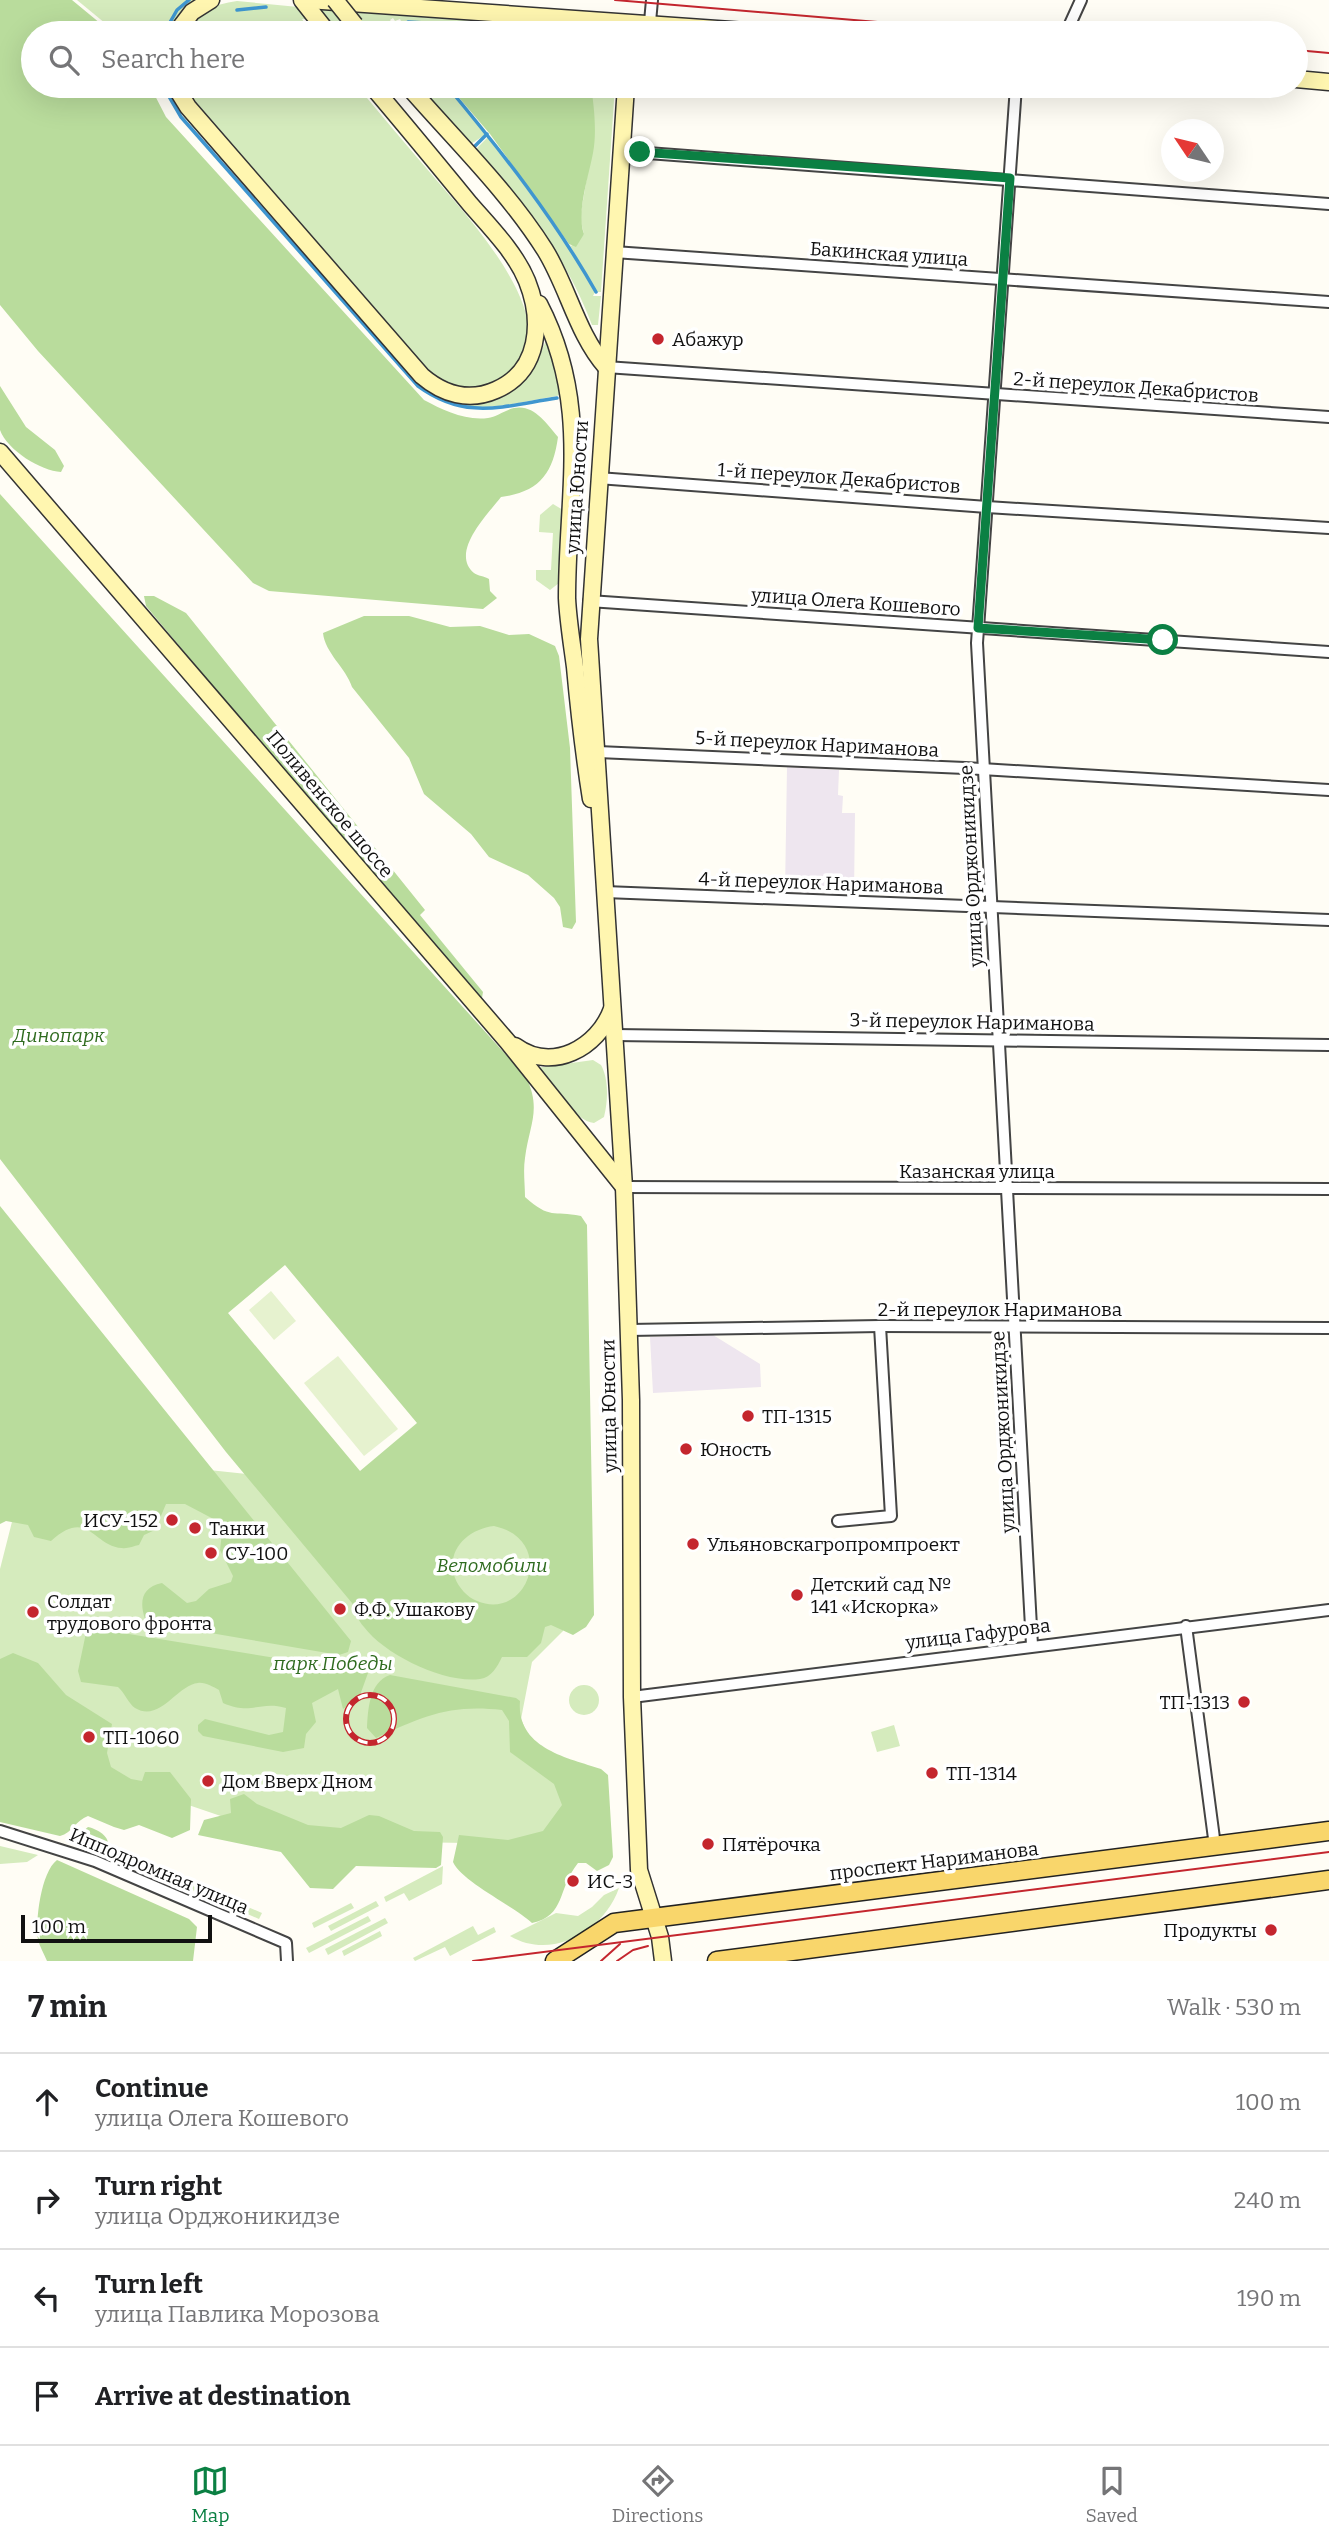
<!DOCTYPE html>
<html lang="en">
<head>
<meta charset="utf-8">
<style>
  :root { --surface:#fff; --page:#f2f2f2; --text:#202124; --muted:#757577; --line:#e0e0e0; --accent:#0b8043 }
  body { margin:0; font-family:Bitter,serif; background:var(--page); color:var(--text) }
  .compass { position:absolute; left:1161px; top:119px; width:63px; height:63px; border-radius:50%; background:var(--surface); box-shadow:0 7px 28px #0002; rotate:305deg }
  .scale { position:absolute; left:21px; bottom:18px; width:191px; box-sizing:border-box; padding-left:7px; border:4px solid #111; border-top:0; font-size:19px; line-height:24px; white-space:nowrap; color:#111; -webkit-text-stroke:5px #fff; paint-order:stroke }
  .stop { position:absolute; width:21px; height:21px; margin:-16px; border:5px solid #0b8043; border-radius:50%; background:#fff }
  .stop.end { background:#0b8043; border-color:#fff; box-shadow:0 2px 7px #0008 }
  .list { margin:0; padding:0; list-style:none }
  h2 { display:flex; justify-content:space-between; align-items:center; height:91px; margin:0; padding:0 28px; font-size:30px }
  h2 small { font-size:23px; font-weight:400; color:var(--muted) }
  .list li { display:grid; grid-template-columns:46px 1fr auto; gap:21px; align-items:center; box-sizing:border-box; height:98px; padding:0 28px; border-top:2px solid var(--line) }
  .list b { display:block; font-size:26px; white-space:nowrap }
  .list p { margin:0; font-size:23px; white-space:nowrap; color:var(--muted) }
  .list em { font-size:23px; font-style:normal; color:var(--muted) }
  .icon { flex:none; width:38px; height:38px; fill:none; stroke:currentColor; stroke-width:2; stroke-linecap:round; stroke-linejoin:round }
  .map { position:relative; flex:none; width:1329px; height:1961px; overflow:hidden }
  .search { position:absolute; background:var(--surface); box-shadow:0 7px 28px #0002; left:21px; right:21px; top:21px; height:77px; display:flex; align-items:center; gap:18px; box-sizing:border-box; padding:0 24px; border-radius:38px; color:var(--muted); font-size:26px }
  .sheet { height:483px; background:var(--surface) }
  nav { display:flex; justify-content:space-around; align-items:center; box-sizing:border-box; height:98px; border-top:2px solid var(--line); background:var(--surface); font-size:19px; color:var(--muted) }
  nav a { display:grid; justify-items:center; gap:4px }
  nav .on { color:var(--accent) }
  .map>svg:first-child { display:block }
  .industrial { fill:#eee6ef }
  .green { fill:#d5ebbd; fill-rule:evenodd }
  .forest { fill:#b9dc9c; fill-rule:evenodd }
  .pitch { fill:#e6f2cf }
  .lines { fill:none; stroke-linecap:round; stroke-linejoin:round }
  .stream { stroke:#3f96cf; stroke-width:3.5 }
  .street-casing { stroke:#444; stroke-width:14 }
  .secondary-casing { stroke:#333; stroke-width:19 }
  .primary-casing { stroke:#222; stroke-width:21 }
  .street { stroke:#fff; stroke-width:10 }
  .secondary { stroke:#fff6b0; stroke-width:16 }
  .primary { stroke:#f9d66b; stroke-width:18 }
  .tram { stroke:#c4262e; stroke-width:2 }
  .rail-casing { stroke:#c4262e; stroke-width:6 }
  .rail { stroke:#fff; stroke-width:3.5; stroke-dasharray:10; stroke-linecap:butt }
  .secondary-bridge-casing { stroke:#333; stroke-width:19; stroke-linecap:butt }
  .secondary-bridge { stroke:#fff6b0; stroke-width:16 }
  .route { stroke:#0b8043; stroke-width:9 }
  .poi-dot { fill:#c4262e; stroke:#fff; stroke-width:2.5 }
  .labels { text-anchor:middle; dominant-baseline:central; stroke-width:7; stroke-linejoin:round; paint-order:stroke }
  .street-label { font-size:19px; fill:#111; stroke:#fff }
  .poi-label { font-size:19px; fill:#111; stroke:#fff; text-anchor:start }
  .park-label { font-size:19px; font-style:italic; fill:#2f6b1f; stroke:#fff }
</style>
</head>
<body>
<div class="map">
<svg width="1329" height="1961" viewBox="0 0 1329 1961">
  <rect width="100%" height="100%" fill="#fffdf5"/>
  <g class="industrial">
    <path d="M787 767 839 770 838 795 843 796 842 813H855L854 894 785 892Z"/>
    <path d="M713 1335 760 1364 761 1387 653 1393 650 1337Z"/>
  </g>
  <g class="green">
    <path d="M77 0H200L170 33H117Z"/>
    <path d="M237 1 361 13 607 29 613 33H570L559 30 529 33H407L400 19 395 21 393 18 390 20 394 26 398 24 404 33H378L372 26 302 19 312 33H182C197 14 213 4 237 1ZM407 21 514 27V28L408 23Z"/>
    <path d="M165 86H170L418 377 494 398 510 391 529 375 547 339 562 393 557 396C507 404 467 420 423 387L183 116Z"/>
    <path d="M182 86H357C382 116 407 146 433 176 470 220 591 346 489 385 469 392 449 386 433 375Z"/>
    <path d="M419 86H446L486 134 471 144Z"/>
    <path d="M591 86H615L601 292H597L569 244 571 246 584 234 580 218 594 136Z"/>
    <path d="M488 137 560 233 595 292 593 296H601L598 325H592C566 256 524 204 476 149Z"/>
    <path d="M553 504 563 510 559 583 550 590 536 580V570H551L553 533 539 532 540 515Z"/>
    <path d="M593 1060 601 1065C609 1079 608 1102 604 1117L594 1123C576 1122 548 1082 536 1068Z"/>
    <path d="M30 1451 583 1510 563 1631 532 1662 521 1719 529 1737 545 1753 579 1845 291 1840 118 1781 0 1679V1569Z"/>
    <circle cx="584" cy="1700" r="15"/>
    <path d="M894 1725 900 1746 877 1752 871 1732Z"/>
    <path d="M0 1846 38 1855 27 1862 0 1864Z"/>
    <path d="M443 1866 442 1884 409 1901 404 1893 386 1902 384 1897Z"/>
    <path d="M170 1873 262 1913 259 1919 167 1879Z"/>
    <path d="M619 1888C604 1931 552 1961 510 1936L556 1913 578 1916 592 1907 604 1895Z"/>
    <path d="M376 1901 379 1906 331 1931 328 1926Z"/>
    <path d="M351 1903 354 1908 314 1928 312 1923Z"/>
    <path d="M368 1916 371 1921 309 1953 306 1948Z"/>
    <path d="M385 1918 388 1923 328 1955 325 1949Z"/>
    <path d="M473 1926 478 1935 494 1927 496 1932 450 1956 445 1947 415 1961 413 1958Z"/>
    <path d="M380 1931 382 1936 344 1956 342 1951Z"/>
  </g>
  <g class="forest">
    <path d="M0 0H72L112 33H33V86H150L166 117 424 400C443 410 465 421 488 418 496 417 505 410 514 408 534 404 546 423 558 437 553 474 539 492 501 497 489 513 449 552 474 573 478 576 484 576 489 579L490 591 497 598 483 609 269 591 253 583 38 351 0 305Z"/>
    <path d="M449 86H591C594 106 597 132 593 153 589 175 576 213 584 234L576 247 569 244 490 134Z"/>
    <path d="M0 386 26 427 55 450 64 466 61 472C41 471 7 450 0 430 0 418 0 398 0 386Z"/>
    <path d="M0 494 526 1077C542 1110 529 1125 525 1158 523 1171 525 1184 525 1197 551 1220 552 1210 581 1216L587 1225 594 1615 586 1627 573 1635 551 1625 545 1627 541 1643 527 1657H502C497 1667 492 1677 480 1679 445 1684 385 1655 364 1627 358 1621 355 1611 352 1603L226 1452 0 1159ZM285 1265 417 1423 360 1471 228 1313ZM494 1526C558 1540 527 1622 477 1601 467 1597 459 1588 455 1578 445 1550 468 1529 494 1526Z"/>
    <path d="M144 596H154L186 613 425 910 420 915 483 992 482 998 480 999 355 857 146 606Z"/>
    <path d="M364 616H409L450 627 480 626 509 635 529 634 555 646 559 656 570 748 576 922 572 929 563 927 560 907 554 898 528 875 489 857 471 834 424 794 409 758 352 687C346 668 325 653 323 633Z"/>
    <path d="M0 1206 351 1641 348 1652 339 1655 152 1623 145 1619C139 1601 142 1587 162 1583L187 1603 196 1601 209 1589 231 1582 233 1576 220 1550 223 1524 185 1504H166L155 1530 144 1535 139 1545C134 1546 127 1549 122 1548 93 1546 88 1507 51 1541L34 1537 28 1525 6 1521 0 1524Z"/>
    <path d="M92 1628 368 1673 359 1698 343 1709 338 1689 312 1703 316 1722 306 1734 304 1748 283 1752 203 1736 198 1731V1725L205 1719 269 1735 283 1732 286 1708C259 1700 253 1716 223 1703L219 1690C213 1687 205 1682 198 1683 177 1685 160 1723 135 1708 129 1704 124 1692 118 1687L81 1682 78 1671 86 1633Z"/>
    <path d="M13 1653 38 1663 66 1695 112 1724 107 1753 111 1767 131 1779 142 1781 145 1772H170L191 1799 190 1830 172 1838 139 1825 124 1830 114 1827 88 1816C76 1820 72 1833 60 1836L0 1822V1659Z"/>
    <path d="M390 1675 516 1698 520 1701C516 1748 567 1758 601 1769L608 1775 613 1857 609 1865 597 1871 586 1863H578C557 1889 566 1916 532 1923 514 1906 462 1882 453 1862L459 1835 508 1840 543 1831 562 1805 554 1784 510 1752 509 1721 502 1710C450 1704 423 1716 376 1738L367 1728C368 1710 369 1682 390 1675Z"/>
    <path d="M244 1794 257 1804 308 1825 341 1828 369 1815 379 1816 414 1831 440 1832 443 1837 441 1865 436 1868 356 1866 333 1889 310 1888 281 1852 198 1835 204 1820 231 1813 230 1799Z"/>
    <path d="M88 1827C100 1830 112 1838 107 1850L83 1839 82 1832Z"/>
    <path d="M57 1860 189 1919 197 1927 193 1961H47C44 1954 40 1947 38 1940 35 1921 41 1872 57 1860Z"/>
  </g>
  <g class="pitch">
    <path d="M271 1291 296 1321 274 1340 249 1310Z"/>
    <path d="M338 1356 398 1429 364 1456 304 1383Z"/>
  </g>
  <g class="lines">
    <g class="stream">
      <path d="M237 10 266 7"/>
      <path d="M408 22 513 28"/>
      <path d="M398 23 406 33"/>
      <path d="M164 33 177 10 189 0"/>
      <path d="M163 86 181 117 418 386C466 421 503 406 557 398"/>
      <path d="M447 86C502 152 554 218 596 292"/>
      <path d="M472 149 487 134"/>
    </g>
    <defs>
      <g id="street">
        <path d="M650 22 652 0"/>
        <path d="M1066 33 1081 0"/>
        <path d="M1016 86 977 643 1032 1645"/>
        <path d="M621 151 1329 204"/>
        <path d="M614 252 1329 302"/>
        <path d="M606 367 1329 417"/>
        <path d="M598 478 987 507 1329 528"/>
        <path d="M589 601 1329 652"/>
        <path d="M598 752 965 768 1329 790"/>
        <path d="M605 892 1329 920"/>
        <path d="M615 1035 1329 1045"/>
        <path d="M624 1187 1329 1189"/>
        <path d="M629 1330 880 1326 1329 1328"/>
        <path d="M838 1521 891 1516 880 1326"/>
        <path d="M1186 1626 1215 1846"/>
        <path d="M632 1697 1329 1610"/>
        <path d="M0 1831 95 1861 286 1943 287 1961"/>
      </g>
      <g id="secondary">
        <path d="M302 0 328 33"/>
        <path d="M308 0 773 33"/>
        <path d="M176 33 192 12 211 0"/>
        <path d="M1296 79 1329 82"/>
        <path d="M175 86 188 107 422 376C443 394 469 402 496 390 540 371 543 321 527 281 515 252 490 227 470 204 438 165 405 125 372 86"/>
        <path d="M408 86C454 139 507 190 545 250 568 287 577 334 606 367"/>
        <path d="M626 86 589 639 624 1187 631 1400 632 1697 639 1870 660 1937 663 1961"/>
        <path d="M539 304C591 404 567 491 567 598 568 620 572 644 575 667 579 711 584 755 591 799"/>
        <path d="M0 452 507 1041 624 1187"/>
        <path d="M515 1046C552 1073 598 1048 612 1009"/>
      </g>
      <g id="primary">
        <path d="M555 1961 614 1923 1329 1831"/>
        <path d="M717 1961 1329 1880"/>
      </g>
    </defs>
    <use href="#street" class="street-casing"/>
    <use href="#secondary" class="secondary-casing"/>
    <use href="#primary" class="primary-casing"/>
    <use href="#street" class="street"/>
    <use href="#secondary" class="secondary"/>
    <use href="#primary" class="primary"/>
    <g class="tram">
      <path d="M615 0 1008 33"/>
      <path d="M997 25 1094 33"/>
      <path d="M1296 50 1329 53"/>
      <path d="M473 1961 1329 1852"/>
      <path d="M601 1961 620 1944"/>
      <path d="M617 1961 633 1950 648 1946"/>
    </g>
    <defs>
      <circle id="rail" cx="370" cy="1719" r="24"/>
    </defs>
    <use href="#rail" class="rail-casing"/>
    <use href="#rail" class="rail"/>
    <defs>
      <path id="secondary-bridge" d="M335 0 355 25"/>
    </defs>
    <use href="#secondary-bridge" class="secondary-bridge-casing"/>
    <use href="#secondary-bridge" class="secondary-bridge"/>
  </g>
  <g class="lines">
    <path class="route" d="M640 152 1010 178 978 628 1163 640"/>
  </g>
  <g class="poi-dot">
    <circle cx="658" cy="339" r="7"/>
    <circle cx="748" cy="1416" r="7"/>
    <circle cx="686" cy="1449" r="7"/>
    <circle cx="172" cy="1520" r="7"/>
    <circle cx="195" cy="1528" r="7"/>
    <circle cx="693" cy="1544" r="7"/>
    <circle cx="211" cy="1553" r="7"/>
    <circle cx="797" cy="1595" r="7"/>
    <circle cx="340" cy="1609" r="7"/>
    <circle cx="33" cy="1612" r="7"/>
    <circle cx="1244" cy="1702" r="7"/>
    <circle cx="89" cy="1737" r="7"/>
    <circle cx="932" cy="1773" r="7"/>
    <circle cx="208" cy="1781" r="7"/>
    <circle cx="708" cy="1844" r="7"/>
    <circle cx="573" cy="1881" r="7"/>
    <circle cx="1271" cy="1930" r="7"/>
  </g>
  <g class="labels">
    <g class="street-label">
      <text transform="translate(889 254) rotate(4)">Бакинская улица</text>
      <text transform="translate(1136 387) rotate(4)">2-й переулок Декабристов</text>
      <text transform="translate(839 478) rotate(4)">1-й переулок Декабристов</text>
      <text transform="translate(577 487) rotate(-86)">улица Юности</text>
      <text transform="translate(856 602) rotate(4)">улица Олега Кошевого</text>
      <text transform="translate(817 744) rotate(3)">5-й переулок Нариманова</text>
      <text transform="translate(330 804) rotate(50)">Поливенское шоссе</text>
      <text transform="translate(971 866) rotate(-93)">улица Орджоникидзе</text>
      <text transform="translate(821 883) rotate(2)">4-й переулок Нариманова</text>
      <text transform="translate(972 1022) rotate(1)">3-й переулок Нариманова</text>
      <text x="977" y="1171">Казанская улица</text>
      <text x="1000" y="1309">2-й переулок Нариманова</text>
      <text transform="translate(609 1406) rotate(-91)">улица Юности</text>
      <text transform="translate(1003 1432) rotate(-93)">улица Орджоникидзе</text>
      <text transform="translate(978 1634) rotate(-7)">улица Гафурова</text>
      <text transform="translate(934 1861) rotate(-7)">проспект Нариманова</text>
      <text transform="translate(159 1871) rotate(23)">Ипподромная улица</text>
    </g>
    <g class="poi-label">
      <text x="672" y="339">Абажур</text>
      <text x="762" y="1416">ТП-1315</text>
      <text x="700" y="1449">Юность</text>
      <text x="158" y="1520" text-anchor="end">ИСУ-152</text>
      <text x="209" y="1528">Танки</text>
      <text x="707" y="1544">Ульяновскагропромпроект</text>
      <text x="225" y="1553">СУ-100</text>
      <text x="811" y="1584">Детский сад №<tspan x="811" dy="22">141 «Искорка»</tspan></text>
      <text x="47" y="1601">Солдат<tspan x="47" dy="22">трудового фронта</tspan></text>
      <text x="354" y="1609">Ф.Ф. Ушакову</text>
      <text x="1230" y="1702" text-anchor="end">ТП-1313</text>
      <text x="103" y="1737">ТП-1060</text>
      <text x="946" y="1773">ТП-1314</text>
      <text x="222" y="1781">Дом Вверх Дном</text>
      <text x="722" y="1844">Пятёрочка</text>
      <text x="587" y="1881">ИС-3</text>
      <text x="1257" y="1930" text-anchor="end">Продукты</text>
    </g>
    <g class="park-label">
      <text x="59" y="1035">Динопарк</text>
      <text x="492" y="1565">Веломобили</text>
      <text x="333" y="1663">парк Победы</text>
    </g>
  </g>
</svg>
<svg class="compass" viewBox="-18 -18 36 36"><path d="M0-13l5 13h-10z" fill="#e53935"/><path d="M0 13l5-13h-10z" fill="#757577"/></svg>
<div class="scale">100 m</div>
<div class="stop" style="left:1163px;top:640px"></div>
<div class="stop end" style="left:640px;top:152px"></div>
<div class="search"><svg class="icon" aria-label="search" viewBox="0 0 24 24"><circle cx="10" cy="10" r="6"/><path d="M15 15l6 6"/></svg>Search here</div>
</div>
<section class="sheet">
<h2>7 min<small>Walk · 530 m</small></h2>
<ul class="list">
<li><svg class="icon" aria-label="ahead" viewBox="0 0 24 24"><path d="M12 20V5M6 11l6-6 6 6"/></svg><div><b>Continue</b><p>улица Олега Кошевого</p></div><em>100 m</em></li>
<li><svg class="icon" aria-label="right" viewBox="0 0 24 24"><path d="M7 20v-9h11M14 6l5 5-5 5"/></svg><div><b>Turn right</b><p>улица Орджоникидзе</p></div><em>240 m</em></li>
<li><svg class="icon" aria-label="left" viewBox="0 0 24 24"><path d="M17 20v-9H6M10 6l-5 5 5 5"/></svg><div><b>Turn left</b><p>улица Павлика Морозова</p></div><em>190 m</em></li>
<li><svg class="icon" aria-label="arrive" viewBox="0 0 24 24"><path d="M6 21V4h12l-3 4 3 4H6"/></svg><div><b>Arrive at destination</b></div></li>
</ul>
</section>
<nav>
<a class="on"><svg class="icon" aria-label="map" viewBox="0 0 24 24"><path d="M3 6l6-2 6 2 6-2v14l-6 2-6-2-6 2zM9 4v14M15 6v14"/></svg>Map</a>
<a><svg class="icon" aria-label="directions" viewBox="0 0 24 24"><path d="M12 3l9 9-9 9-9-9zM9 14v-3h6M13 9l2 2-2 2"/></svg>Directions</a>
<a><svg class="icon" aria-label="saved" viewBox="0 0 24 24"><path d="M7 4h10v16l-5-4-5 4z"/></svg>Saved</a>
</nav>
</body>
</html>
